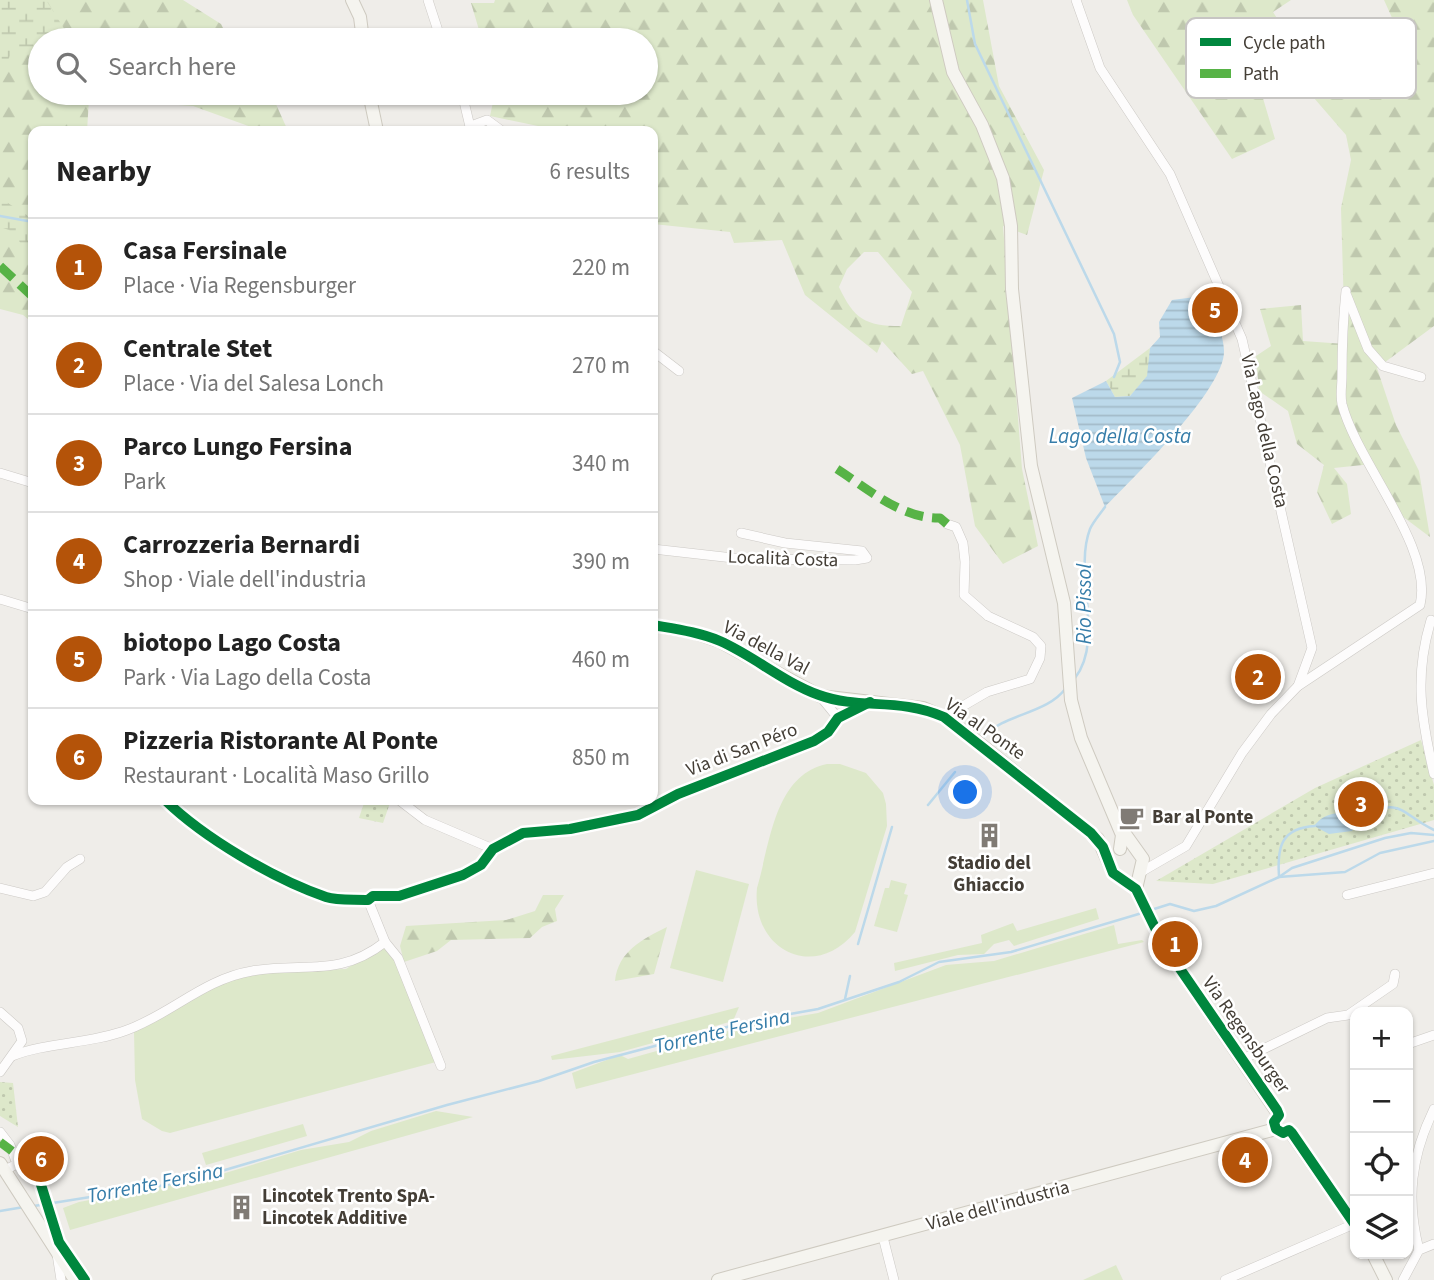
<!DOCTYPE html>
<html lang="en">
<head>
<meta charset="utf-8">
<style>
  :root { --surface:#fff; --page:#f2f2f2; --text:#222; --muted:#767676; --line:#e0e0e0; --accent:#b45309 }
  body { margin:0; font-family:"Source Sans 3",sans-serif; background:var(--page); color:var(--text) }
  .controls { position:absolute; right:21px; bottom:21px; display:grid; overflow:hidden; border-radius:14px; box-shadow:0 2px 5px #0004 }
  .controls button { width:63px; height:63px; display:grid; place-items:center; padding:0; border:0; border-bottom:2px solid var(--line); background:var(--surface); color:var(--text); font:35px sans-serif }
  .you { position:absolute; left:966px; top:793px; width:24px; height:24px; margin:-18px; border:5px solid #fff; border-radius:50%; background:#1a73e8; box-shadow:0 0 0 10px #1a73e833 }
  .badge { display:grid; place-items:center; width:46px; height:46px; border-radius:50%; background:var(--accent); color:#fff; font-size:23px; font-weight:700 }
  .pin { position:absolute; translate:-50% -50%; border:4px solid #fff; box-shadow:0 2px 7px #0006 }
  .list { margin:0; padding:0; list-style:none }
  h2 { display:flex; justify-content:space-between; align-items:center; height:91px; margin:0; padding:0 28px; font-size:30px }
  h2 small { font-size:23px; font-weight:400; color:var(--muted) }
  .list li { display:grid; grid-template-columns:46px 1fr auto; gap:21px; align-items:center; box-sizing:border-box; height:98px; padding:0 28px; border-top:2px solid var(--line) }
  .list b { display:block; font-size:26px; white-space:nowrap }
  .list p { margin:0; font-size:23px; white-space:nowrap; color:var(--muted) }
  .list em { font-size:23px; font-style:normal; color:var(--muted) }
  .icon { flex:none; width:38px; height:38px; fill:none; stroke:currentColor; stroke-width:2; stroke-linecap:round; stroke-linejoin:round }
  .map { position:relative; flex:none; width:1434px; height:1280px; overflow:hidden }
  .search { position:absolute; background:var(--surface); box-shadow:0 2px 5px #0004; left:28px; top:28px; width:630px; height:77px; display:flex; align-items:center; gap:18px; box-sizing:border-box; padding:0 24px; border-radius:38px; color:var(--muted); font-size:26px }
  .panel { position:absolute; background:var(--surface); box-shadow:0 2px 5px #0004; left:28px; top:126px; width:630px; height:679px; border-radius:14px }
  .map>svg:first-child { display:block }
  .grass { fill:#dde8ca }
  .forest { fill:url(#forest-firs); fill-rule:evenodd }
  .wetland { fill:url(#wetland-marsh) }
  .park { fill:url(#park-dots) }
  .water { fill:url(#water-rules) }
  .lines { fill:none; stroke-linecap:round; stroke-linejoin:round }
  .stream { stroke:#bcd9ea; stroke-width:2.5 }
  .street-casing { stroke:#ccc9c5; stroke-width:10 }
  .secondary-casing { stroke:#cecac0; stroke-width:14 }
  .street { stroke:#fdfcfc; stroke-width:9 }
  .secondary { stroke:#f5f4ef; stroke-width:12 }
  .quiet { stroke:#57b346; stroke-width:9; stroke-dasharray:18 9; stroke-linecap:butt }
  .cycleway-casing { stroke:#fff; stroke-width:15 }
  .cycleway { stroke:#00873e; stroke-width:10 }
  .labels { text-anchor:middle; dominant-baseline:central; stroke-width:5; stroke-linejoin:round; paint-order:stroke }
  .street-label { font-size:19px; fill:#443e36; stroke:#fff }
  .poi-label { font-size:19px; font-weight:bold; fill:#443e36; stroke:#fff; text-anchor:start }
  .water-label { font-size:21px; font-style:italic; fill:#367da9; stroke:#fff }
  .key { fill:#fff; stroke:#c7c5c3; stroke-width:2 }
  .key-label { font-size:19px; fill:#443e36 }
</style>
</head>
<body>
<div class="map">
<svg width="1434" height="1280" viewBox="0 0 1434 1280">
  <defs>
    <pattern id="forest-firs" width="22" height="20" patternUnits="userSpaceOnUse" patternTransform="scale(1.75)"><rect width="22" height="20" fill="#dde8ca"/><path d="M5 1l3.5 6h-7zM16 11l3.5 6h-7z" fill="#bfc8ae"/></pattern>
    <pattern id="wetland-marsh" width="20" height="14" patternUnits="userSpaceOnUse" patternTransform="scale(1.75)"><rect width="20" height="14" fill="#dde8ca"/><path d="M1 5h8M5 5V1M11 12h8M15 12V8" fill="none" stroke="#bfc8ae"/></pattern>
    <pattern id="park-dots" width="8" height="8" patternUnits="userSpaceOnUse" patternTransform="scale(1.75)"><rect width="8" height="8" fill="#dde8ca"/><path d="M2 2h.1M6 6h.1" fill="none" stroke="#bfc8ae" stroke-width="1.8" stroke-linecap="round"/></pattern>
    <pattern id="water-rules" width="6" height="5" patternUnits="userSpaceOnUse" patternTransform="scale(1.75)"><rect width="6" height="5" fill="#bcd9ea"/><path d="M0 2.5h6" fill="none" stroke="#a3bbc9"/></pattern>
  </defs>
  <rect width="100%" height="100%" fill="#efede9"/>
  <g class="grass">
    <path d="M827 764H840L866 773 883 793 886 804 887 826 855 932C814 982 751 950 757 888 770 845 774 775 827 764Z"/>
    <path d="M696 870 749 884 723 982 670 968Z"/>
    <path d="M891 880 907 884 904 894 908 895 897 932 874 926 885 888H889Z"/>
    <path d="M1096 908 1099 919 1014 946 1009 940 994 944 984 954 958 955 895 971 894 963 982 943 981 935 1013 923 1017 931Z"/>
    <path d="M1114 925 1118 944 1142 940 1144 942 576 1089 572 1073 620 1055 628 1059 753 1024 818 1013 946 965 994 961Z"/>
    <path d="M385 944 397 958 436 1062 170 1133 162 1131 142 1119 135 1080 134 1031 208 986 251 973 346 969Z"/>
    <path d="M739 1007 733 1021 620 1052 552 1060 551 1056Z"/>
    <path d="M436 1111 473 1117 70 1230 63 1208 79 1202 212 1177 301 1150 349 1142 371 1131Z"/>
    <path d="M303 1124 307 1136 206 1165 202 1153Z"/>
    <path d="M1116 1265 1123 1280H1083Z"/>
  </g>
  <g class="forest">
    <path d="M0 0H183L221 24 229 40H40V93H271L288 131H262L193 106 89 99 87 131H33V323L23 315 0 309Z"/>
    <path d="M495 0H983L999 86 1044 170 1027 235 1003 226 1022 469 1038 546 1003 564 975 526 960 445 923 371 912 374 882 341 877 353 805 295 782 240 734 243 730 232 653 224V131H562L490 116 495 93H646V40H482L471 3H494ZM864 252H878L912 292 901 326C865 326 854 319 839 287L847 269Z"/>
    <path d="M1127 0H1291L1273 12 1293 43 1314 36 1337 99 1369 76 1363 64 1393 20 1384 0H1434V326L1377 368 1396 425 1419 471 1430 537 1398 513 1372 464 1334 468 1347 484 1351 514 1332 524 1317 492 1324 465 1297 444 1288 411 1259 391 1256 356 1271 346 1260 309 1301 305 1303 341 1345 344 1341 208 1351 160 1346 135 1275 53 1252 61 1275 139 1232 159 1133 15Z"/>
    <path d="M543 895H564L555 909 557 921 542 927 530 938 451 940 437 951 404 962 400 946 406 926 506 920 535 911Z"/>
    <path d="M667 927 654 974 615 981C618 951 643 939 667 927Z"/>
  </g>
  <g class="wetland">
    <path d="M0 0H46L70 38 40 40V58L13 49 0 78Z"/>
    <path d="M0 198 33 219V257L9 230 0 227Z"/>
    <path d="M1150 348 1148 376 1130 396 1115 397 1106 381Z"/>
  </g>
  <g class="park">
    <path d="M1421 740 1434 785V820L1213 884 1156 881 1315 788Z"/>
    <path d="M365 800H391L383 823 359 818Z"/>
    <path d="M0 1082 13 1083 18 1127 0 1116Z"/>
  </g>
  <g class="water">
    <path d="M1203 296C1211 313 1224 332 1224 351 1225 389 1133 478 1105 507L1086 458 1072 398 1106 381 1115 397 1130 396 1147 376 1150 348 1160 337 1159 322 1172 300Z"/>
    <path d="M1355 811 1364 814 1352 831 1329 834 1314 826C1326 811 1337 814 1355 811Z"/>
  </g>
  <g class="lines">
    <g class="stream">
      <path d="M967 0 975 44 1114 334 1120 362 1114 377"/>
      <path d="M0 216 33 222"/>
      <path d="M1075 678C1105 639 1073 573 1090 529 1093 522 1100 514 1105 507"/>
      <path d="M984 737C1004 713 1046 715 1066 688"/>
      <path d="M928 805 955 772"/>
      <path d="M1362 815C1404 797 1400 814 1434 830"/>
      <path d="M1279 876C1277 847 1281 828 1315 826"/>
      <path d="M1279 877 1292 868 1385 838 1411 833 1434 835"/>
      <path d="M1151 910 1170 904 1194 911 1216 906 1279 877 1345 872 1380 853 1434 841"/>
      <path d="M858 944 892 827"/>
      <path d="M845 999 850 976"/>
      <path d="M34 1206 184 1182 447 1105 539 1081 594 1062 746 1022 818 1009 899 982 939 962 1011 952 1142 913"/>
      <path d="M0 1211 24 1207"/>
    </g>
    <defs>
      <g id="street">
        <path d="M428 0 441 40"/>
        <path d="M1076 0 1100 68 1170 174 1242 339 1312 648 1298 686"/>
        <path d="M462 93 471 131"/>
        <path d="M471 126 487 120 502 131"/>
        <path d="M1347 296 1368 349 1383 366 1421 377"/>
        <path d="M653 351 679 371"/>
        <path d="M0 473 33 483"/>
        <path d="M653 549 742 559 855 560 867 558 862 551 785 543 741 533"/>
        <path d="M0 599 33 609"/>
        <path d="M1431 620C1414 676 1421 718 1434 774"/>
        <path d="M820 696 838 718"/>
        <path d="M944 717 987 692 1030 679 1040 658 1041 646 1033 637 988 616 964 595 965 562 963 543 956 527 947 524"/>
        <path d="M165 800C204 838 274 879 326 897 338 901 355 899 368 900L373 896H399L463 875 481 865 493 849 523 833 570 829 638 815 678 794 814 741 828 732 838 718 870 702"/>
        <path d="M399 800 425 820 493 849"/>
        <path d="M1141 872 1186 846 1242 753 1271 714 1298 686 1420 605C1434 547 1357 463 1342 404 1340 395 1342 385 1342 377 1342 348 1343 320 1346 291"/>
        <path d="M0 888 33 896 45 892 67 867 80 859"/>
        <path d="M1347 895 1434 873"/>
        <path d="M368 900 385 942 398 958 441 1066"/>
        <path d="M0 1012 18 1028 22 1041 0 1072"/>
        <path d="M1408 1044 1434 1035"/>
        <path d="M12 1056C48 1042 90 1044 127 1030 171 1014 204 979 252 971 304 962 339 978 385 942"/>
        <path d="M1241 1060 1327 1018 1348 1015 1393 984 1395 974"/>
        <path d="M0 1132 10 1145 17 1164 5 1170"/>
        <path d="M883 1237 894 1280"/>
        <path d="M1419 1250C1406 1199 1411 1156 1434 1109"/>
        <path d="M57 1254 61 1280"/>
        <path d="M1225 1280 1354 1224"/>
        <path d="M1403 1280 1419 1250 1434 1244"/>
      </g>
      <g id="secondary">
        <path d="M352 0 360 17 363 40"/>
        <path d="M936 0 953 72 982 125 1003 178 1011 226 1012 289 1031 466 1064 603 1071 700 1081 738 1122 835 1120 849"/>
        <path d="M369 93 377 131"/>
        <path d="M653 625 692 632 721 642 820 696 923 708 944 717 969 735 1098 839 1113 873 1136 889 1163 944 1279 1115"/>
        <path d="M1123 831 1143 859 1136 889"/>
        <path d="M1289 1130 1355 1225"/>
        <path d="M0 1163 75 1280"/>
        <path d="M1373 1254 1386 1280"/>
        <path d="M718 1280 1276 1129"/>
      </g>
    </defs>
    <use href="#street" class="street-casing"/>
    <use href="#secondary" class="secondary-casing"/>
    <use href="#street" class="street"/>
    <use href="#secondary" class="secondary"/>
    <g class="quiet">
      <path d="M0 266 33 297"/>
      <path d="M837 469C868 489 902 519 940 518L947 524"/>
      <path d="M0 1142 12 1151"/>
    </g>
    <defs>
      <g id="cycleway">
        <path d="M653 625C676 629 699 632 720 641 754 656 783 682 819 695 860 710 898 697 944 717L1091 833 1103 847 1113 873 1136 889 1163 944 1277 1110 1279 1115 1274 1122 1276 1129 1283 1133 1289 1130 1292 1133 1355 1225"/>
        <path d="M165 800C204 838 274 879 326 897 338 901 355 899 368 900L373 896H399L463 875 481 865 493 849 523 833 570 829 638 815 678 794 814 741 828 732 838 718 870 702"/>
        <path d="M37 1172 59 1242 85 1280"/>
      </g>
    </defs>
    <use href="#cycleway" class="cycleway-casing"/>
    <use href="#cycleway" class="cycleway"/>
  </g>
  <defs>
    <symbol id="cafe-bare" viewBox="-9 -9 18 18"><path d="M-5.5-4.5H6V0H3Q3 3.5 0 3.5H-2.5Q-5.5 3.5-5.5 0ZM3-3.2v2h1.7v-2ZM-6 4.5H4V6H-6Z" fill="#807b75" stroke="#fff" stroke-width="2.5" paint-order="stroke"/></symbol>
    <symbol id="building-bare" viewBox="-9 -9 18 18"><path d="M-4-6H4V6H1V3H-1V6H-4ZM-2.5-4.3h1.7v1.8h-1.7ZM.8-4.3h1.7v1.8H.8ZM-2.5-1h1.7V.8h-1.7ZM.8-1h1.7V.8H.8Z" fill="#807b75" stroke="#fff" stroke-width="2.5" paint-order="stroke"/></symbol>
  </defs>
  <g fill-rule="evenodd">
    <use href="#cafe-bare" x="1114" y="800" width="35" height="35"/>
    <use href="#building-bare" x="972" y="818" width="35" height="35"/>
    <use href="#building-bare" x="224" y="1190" width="35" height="35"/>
  </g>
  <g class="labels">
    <g class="street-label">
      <text transform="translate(1264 431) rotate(77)">Via Lago della Costa</text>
      <text transform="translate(783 559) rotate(2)">Località Costa</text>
      <text transform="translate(766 648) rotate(28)">Via della Val</text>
      <text transform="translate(985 729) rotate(35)">Via al Ponte</text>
      <text transform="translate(742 750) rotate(-21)">Via di San Péro</text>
      <text transform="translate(1246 1035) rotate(55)">Via Regensburger</text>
      <text transform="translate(998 1206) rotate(-15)">Viale dell'industria</text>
    </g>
    <g class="poi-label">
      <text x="1152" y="817">Bar al Ponte</text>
      <text x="989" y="863" text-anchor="middle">Stadio del<tspan x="989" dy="22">Ghiaccio</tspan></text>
      <text x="262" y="1196">Lincotek Trento SpA-<tspan x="262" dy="22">Lincotek Additive</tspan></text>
    </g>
    <g class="water-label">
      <text x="1120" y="436">Lago della Costa</text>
      <text transform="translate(1084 604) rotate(-90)">Rio Pissol</text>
      <text transform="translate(722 1031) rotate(-13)">Torrente Fersina</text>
      <text transform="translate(155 1183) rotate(-11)">Torrente Fersina</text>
    </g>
  </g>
  <rect x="1186" y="18" width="230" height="80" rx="10" class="key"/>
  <rect x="1200" y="38" width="31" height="8" fill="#00873e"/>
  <rect x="1200" y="69" width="31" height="9" fill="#57b346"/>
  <g class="key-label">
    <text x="1243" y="49">Cycle path</text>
    <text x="1243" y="80">Path</text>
  </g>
</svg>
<div class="controls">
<button>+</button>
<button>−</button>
<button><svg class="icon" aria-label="locate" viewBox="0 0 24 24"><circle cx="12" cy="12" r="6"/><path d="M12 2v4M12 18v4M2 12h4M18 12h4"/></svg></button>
<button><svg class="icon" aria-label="layers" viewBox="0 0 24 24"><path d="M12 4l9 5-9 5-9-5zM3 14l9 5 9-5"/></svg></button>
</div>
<div class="you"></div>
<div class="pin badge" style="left:1175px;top:944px">1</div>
<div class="pin badge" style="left:1258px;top:677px">2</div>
<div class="pin badge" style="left:1361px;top:804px">3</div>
<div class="pin badge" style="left:1245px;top:1160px">4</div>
<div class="pin badge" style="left:1215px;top:310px">5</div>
<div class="pin badge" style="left:41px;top:1159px">6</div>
<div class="search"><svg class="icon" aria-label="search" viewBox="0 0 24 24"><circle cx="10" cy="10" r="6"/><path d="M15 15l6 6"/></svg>Search here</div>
<section class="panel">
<h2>Nearby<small>6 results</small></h2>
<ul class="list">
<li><span class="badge">1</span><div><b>Casa Fersinale</b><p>Place · Via Regensburger</p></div><em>220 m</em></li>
<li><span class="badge">2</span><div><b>Centrale Stet</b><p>Place · Via del Salesa Lonch</p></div><em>270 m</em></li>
<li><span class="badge">3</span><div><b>Parco Lungo Fersina</b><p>Park</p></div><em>340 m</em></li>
<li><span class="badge">4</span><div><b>Carrozzeria Bernardi</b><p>Shop · Viale dell'industria</p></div><em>390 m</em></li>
<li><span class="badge">5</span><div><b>biotopo Lago Costa</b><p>Park · Via Lago della Costa</p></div><em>460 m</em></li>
<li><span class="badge">6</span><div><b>Pizzeria Ristorante Al Ponte</b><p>Restaurant · Località Maso Grillo</p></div><em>850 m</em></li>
</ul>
</section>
</div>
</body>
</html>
